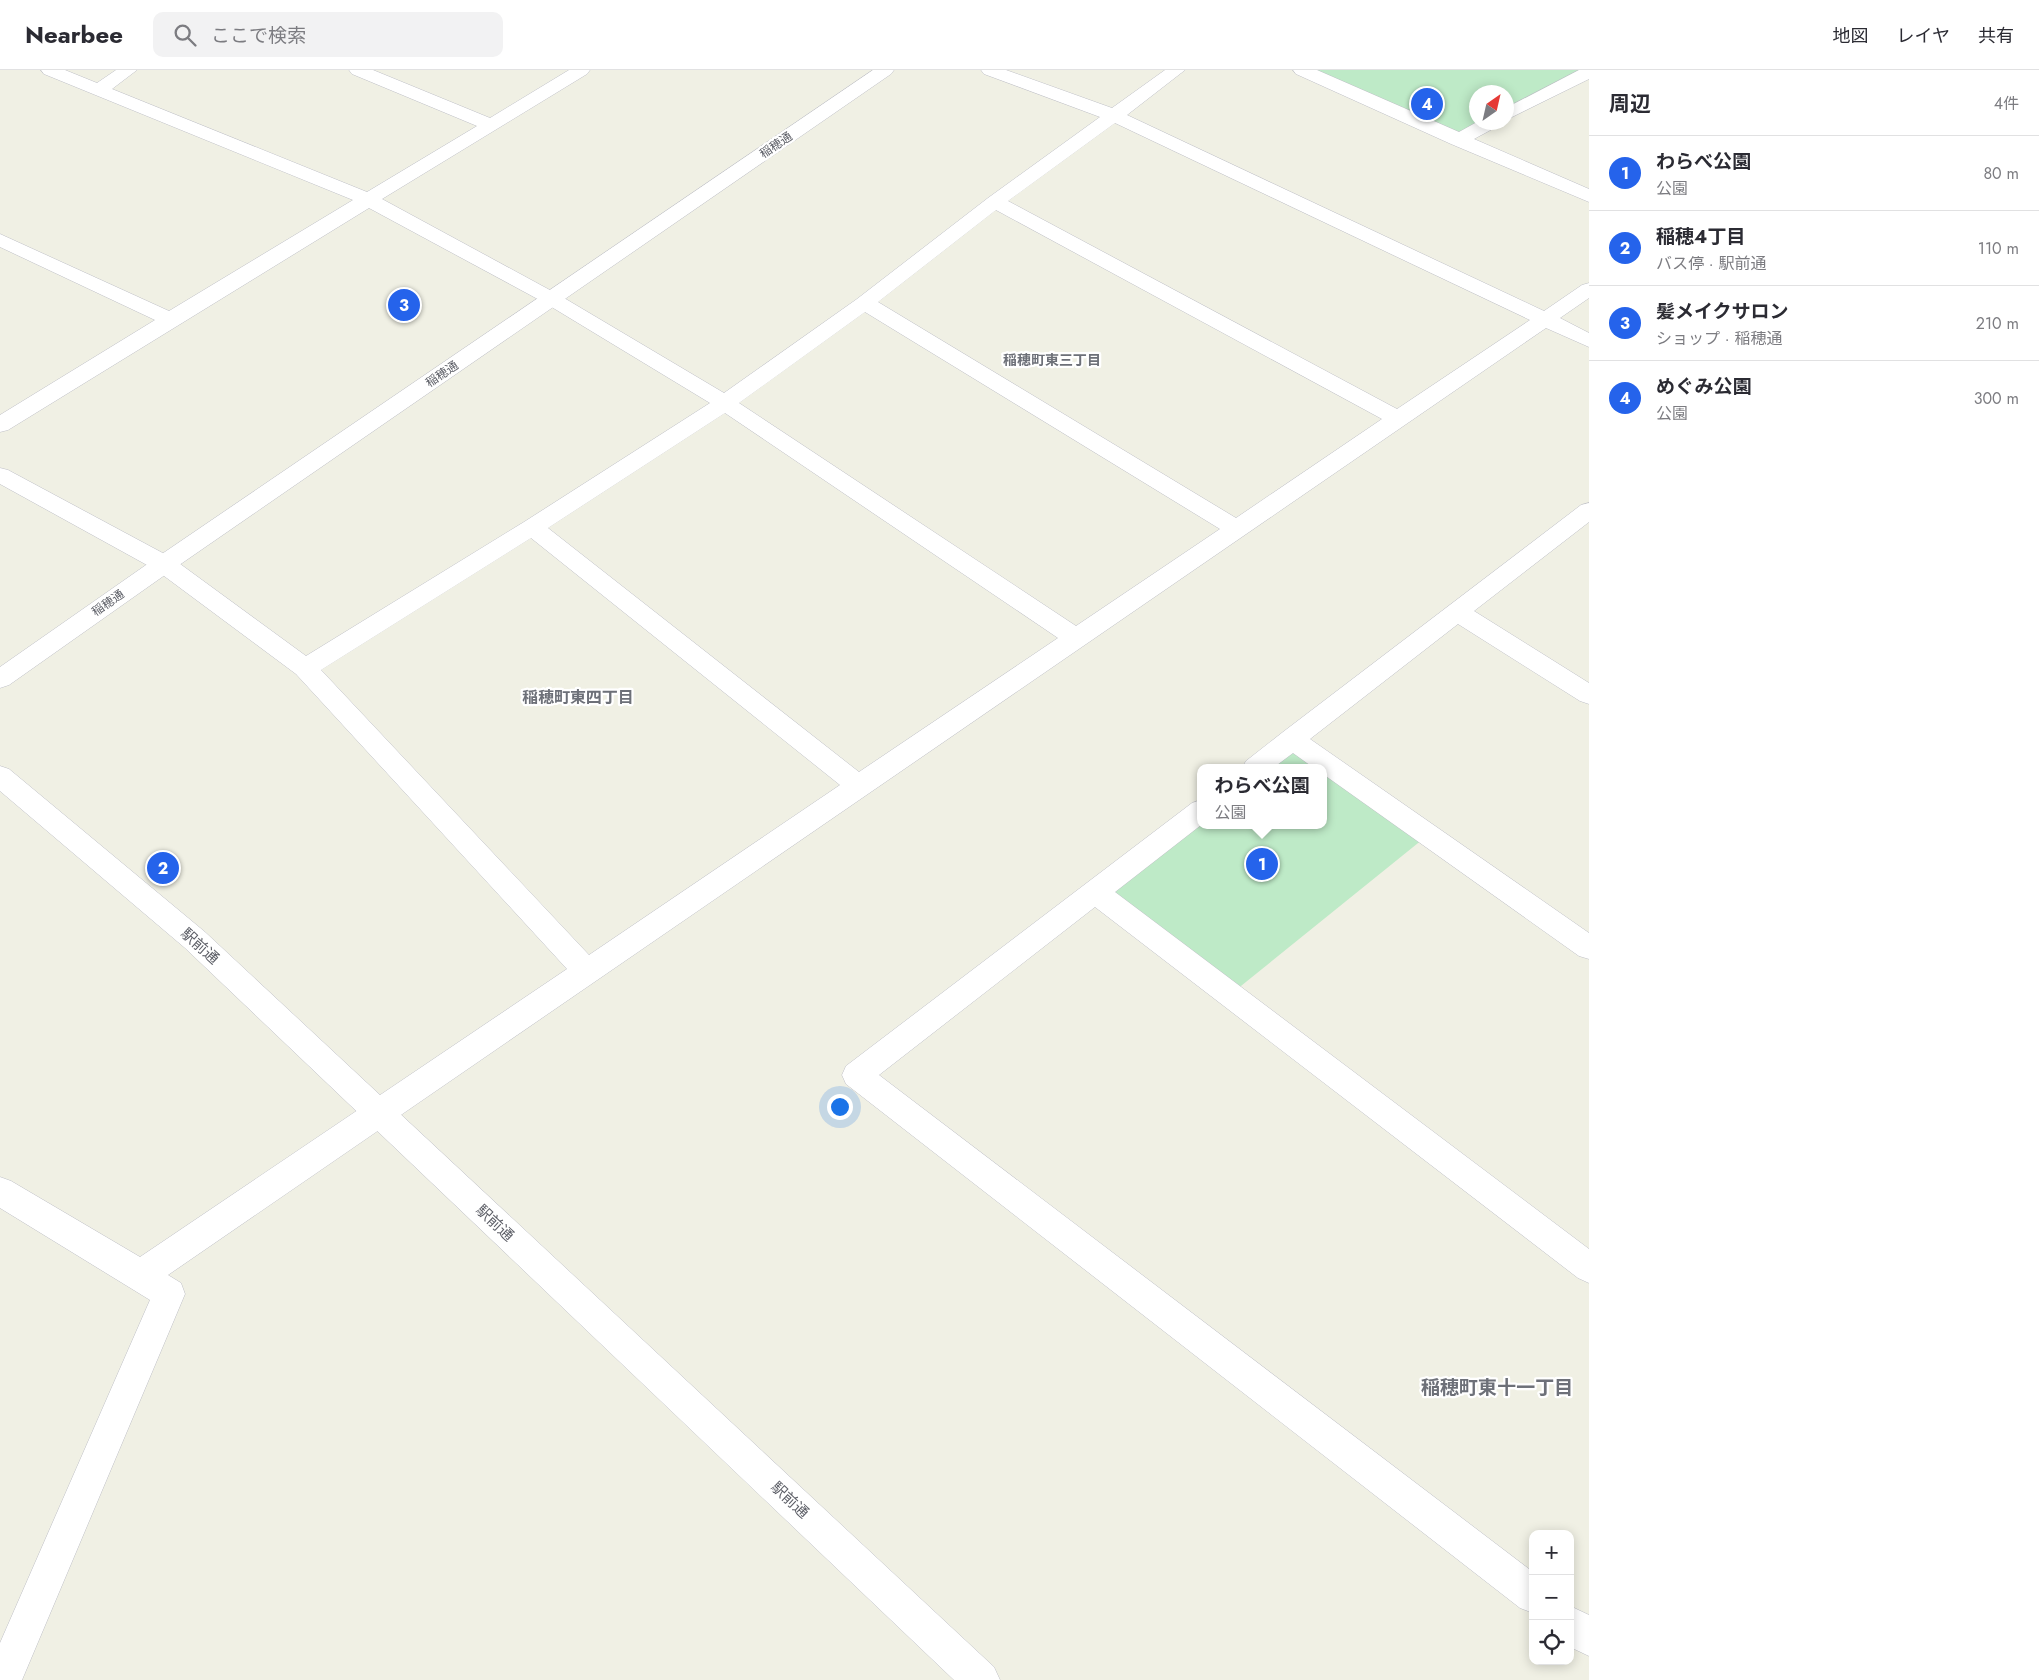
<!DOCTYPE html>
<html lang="ja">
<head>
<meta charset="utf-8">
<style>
  :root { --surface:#fff; --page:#f2f2f3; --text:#2b2b33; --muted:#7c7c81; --line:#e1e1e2; --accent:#2563eb }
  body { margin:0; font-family:Jost,"Noto Sans JP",sans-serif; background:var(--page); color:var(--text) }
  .controls { position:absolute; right:15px; bottom:15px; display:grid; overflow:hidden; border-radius:10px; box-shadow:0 2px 12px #0003 }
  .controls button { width:45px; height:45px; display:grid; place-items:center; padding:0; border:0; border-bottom:1px solid var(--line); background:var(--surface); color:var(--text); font:25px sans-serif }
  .compass { position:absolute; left:1469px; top:15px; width:45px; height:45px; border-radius:50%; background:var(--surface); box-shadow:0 2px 12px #0003; rotate:34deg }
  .you { position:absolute; left:839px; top:1036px; width:18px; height:18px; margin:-12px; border:4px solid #fff; border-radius:50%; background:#1a73e8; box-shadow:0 0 0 8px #1a73e833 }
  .badge { display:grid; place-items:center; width:32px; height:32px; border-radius:50%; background:var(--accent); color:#fff; font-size:16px; font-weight:700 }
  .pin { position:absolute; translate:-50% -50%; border:2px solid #fff; box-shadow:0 1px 5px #0006 }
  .popup { position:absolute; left:1197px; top:694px; width:130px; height:65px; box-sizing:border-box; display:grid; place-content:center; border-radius:10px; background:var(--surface); filter:drop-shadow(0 1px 4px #0005); font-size:16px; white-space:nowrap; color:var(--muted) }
  .popup b { font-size:19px; color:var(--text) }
  .popup::after { content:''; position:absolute; left:50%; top:100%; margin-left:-10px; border:10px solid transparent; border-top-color:var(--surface) }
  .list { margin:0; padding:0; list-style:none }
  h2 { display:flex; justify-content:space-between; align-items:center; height:65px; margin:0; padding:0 20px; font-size:21px }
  h2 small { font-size:16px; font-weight:400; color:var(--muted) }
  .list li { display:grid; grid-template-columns:32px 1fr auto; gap:15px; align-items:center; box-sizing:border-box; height:75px; padding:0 20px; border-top:1px solid var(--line) }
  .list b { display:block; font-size:19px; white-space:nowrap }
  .list p { margin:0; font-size:16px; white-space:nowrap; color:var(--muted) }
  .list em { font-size:16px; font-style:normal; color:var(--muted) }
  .icon { flex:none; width:28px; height:28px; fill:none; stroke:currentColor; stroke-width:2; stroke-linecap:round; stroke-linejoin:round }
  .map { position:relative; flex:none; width:1589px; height:1610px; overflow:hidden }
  header { display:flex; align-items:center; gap:30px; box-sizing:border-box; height:70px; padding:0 25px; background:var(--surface); border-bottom:1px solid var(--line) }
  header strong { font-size:24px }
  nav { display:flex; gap:28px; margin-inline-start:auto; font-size:18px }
  .search { width:350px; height:45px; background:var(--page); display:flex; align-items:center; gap:12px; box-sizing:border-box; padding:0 18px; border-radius:10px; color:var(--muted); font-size:19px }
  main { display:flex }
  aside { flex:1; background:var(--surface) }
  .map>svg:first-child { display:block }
  .green { fill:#beeac7 }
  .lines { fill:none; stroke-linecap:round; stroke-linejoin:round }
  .minor-casing { stroke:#bebfc6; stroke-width:1 }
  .tertiary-casing { stroke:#bebfc6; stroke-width:1 }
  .minor { fill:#fff; fill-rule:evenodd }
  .tertiary { fill:#fff; fill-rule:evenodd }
  .labels { text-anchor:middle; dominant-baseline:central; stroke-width:4.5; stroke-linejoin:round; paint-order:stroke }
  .far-street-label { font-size:12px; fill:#5c5e66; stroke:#fff }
  .far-neighbourhood-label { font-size:14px; font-weight:bold; fill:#6d7078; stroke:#fff }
  .street-label { font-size:15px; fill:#5c5e66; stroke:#fff }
  .neighbourhood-label { font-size:16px; font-weight:bold; fill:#6d7078; stroke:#fff }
  .near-neighbourhood-label { font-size:19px; font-weight:bold; fill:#6d7078; stroke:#fff }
</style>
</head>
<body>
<header>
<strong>Nearbee</strong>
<div class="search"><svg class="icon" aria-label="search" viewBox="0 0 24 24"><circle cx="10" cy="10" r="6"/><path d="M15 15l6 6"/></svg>ここで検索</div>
<nav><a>地図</a><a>レイヤ</a><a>共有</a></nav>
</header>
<main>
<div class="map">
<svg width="1589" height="1610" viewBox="0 0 1589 1610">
  <rect width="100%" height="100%" fill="#f0f0e4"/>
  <g class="green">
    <path d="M1302 0H1589V2L1507 45 1506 22H1476V52L1458 70Z"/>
    <path d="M1292 669 1428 765 1231 924 1095 822 1201 740V755H1323V698H1255Z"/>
  </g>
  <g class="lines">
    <defs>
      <g id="minor">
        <path d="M41 0H65L97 13 116 0H137L112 19 367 122 477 56 352 4 349 0H373L490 48 569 0H590L587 4 382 129 559 225 724 323 857 229 988 128 1100 47 984 4 981 0H1006L1112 38 1165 0H1185L1127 45 1544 241 1582 215 1589 213V228L1560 248 1589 263V277L1546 258 168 1205 181 1213 185 1224 22 1610H0V1573L150 1230 0 1138V1107L11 1111 140 1187 567 899 296 604 156 500 0 414V398L8 400 172 488 306 586 524 452 710 333 545 233 369 138 8 360 0 362V345L155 250 0 177V164L169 241 353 130 44 4ZM1115 53 1530 250 1397 339 1008 131ZM996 140 1382 349 1236 448 878 232ZM865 242 1220 459 1076 556 739 333ZM725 343 1058 568 859 702 548 458ZM531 468 840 715 589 885 321 600Z"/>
        <path d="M1293 0H1317L1459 62 1477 52H1501L1498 56 1474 69 1589 119V132L1451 74 1296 4Z"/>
        <path d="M1579 0H1589V9L1506 50V38Z"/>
        <path d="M1589 433V452L1474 541 1589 613V634L1580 631 1458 554 1310 669 1589 863V889L1579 886 1323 704V698H1314L1293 683 1273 698H1242L1246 691 1283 662 1581 435Z"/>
        <path d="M1201 730V755L1115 822 1589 1179V1213L1578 1208 1095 837 879 1005 1533 1502V1543L1520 1538 846 1014 842 1005 846 996 1192 733Z"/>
        <path d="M1570 1536 1589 1545V1586L1570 1577Z"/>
      </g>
      <g id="tertiary">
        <path d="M873 0H894L891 4 172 500 9 615 0 618V597L156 488Z"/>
        <path d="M0 696 9 699 205 862 994 1597 1000 1610H954L185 878 0 721Z"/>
      </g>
    </defs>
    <use href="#minor" class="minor-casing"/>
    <use href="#tertiary" class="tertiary-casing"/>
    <use href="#minor" class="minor"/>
    <use href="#tertiary" class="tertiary"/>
  </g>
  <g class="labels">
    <g class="far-street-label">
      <text transform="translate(776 75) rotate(-34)">稲穂通</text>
      <text transform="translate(442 304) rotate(-34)">稲穂通</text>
      <text transform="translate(108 533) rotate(-35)">稲穂通</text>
    </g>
    <g class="far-neighbourhood-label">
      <text x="1052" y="290">稲穂町東三丁目</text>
    </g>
    <g class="street-label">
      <text transform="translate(200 876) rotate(42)">駅前通</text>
      <text transform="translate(495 1153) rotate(43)">駅前通</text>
      <text transform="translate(790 1430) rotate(43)">駅前通</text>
    </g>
    <g class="neighbourhood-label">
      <text x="578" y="627">稲穂町東四丁目</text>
    </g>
    <g class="near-neighbourhood-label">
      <text x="1497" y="1317">稲穂町東十一丁目</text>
    </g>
  </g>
</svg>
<div class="controls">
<button>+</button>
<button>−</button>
<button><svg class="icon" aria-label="locate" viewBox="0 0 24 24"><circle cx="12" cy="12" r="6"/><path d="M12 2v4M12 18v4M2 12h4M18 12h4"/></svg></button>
</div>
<svg class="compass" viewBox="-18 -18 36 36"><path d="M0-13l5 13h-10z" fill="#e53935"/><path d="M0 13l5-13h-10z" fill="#7c7c81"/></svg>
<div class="you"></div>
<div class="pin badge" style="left:1262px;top:794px">1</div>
<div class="popup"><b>わらべ公園</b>公園</div>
<div class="pin badge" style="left:163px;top:798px">2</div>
<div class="pin badge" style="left:404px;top:235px">3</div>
<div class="pin badge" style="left:1427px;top:34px">4</div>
</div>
<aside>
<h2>周辺<small>4件</small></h2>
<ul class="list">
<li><span class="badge">1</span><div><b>わらべ公園</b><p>公園</p></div><em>80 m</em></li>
<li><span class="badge">2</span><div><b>稲穂4丁目</b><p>バス停 · 駅前通</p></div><em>110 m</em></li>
<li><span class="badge">3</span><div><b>髪メイクサロン</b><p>ショップ · 稲穂通</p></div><em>210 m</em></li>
<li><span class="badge">4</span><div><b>めぐみ公園</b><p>公園</p></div><em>300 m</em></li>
</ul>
</aside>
</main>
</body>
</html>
